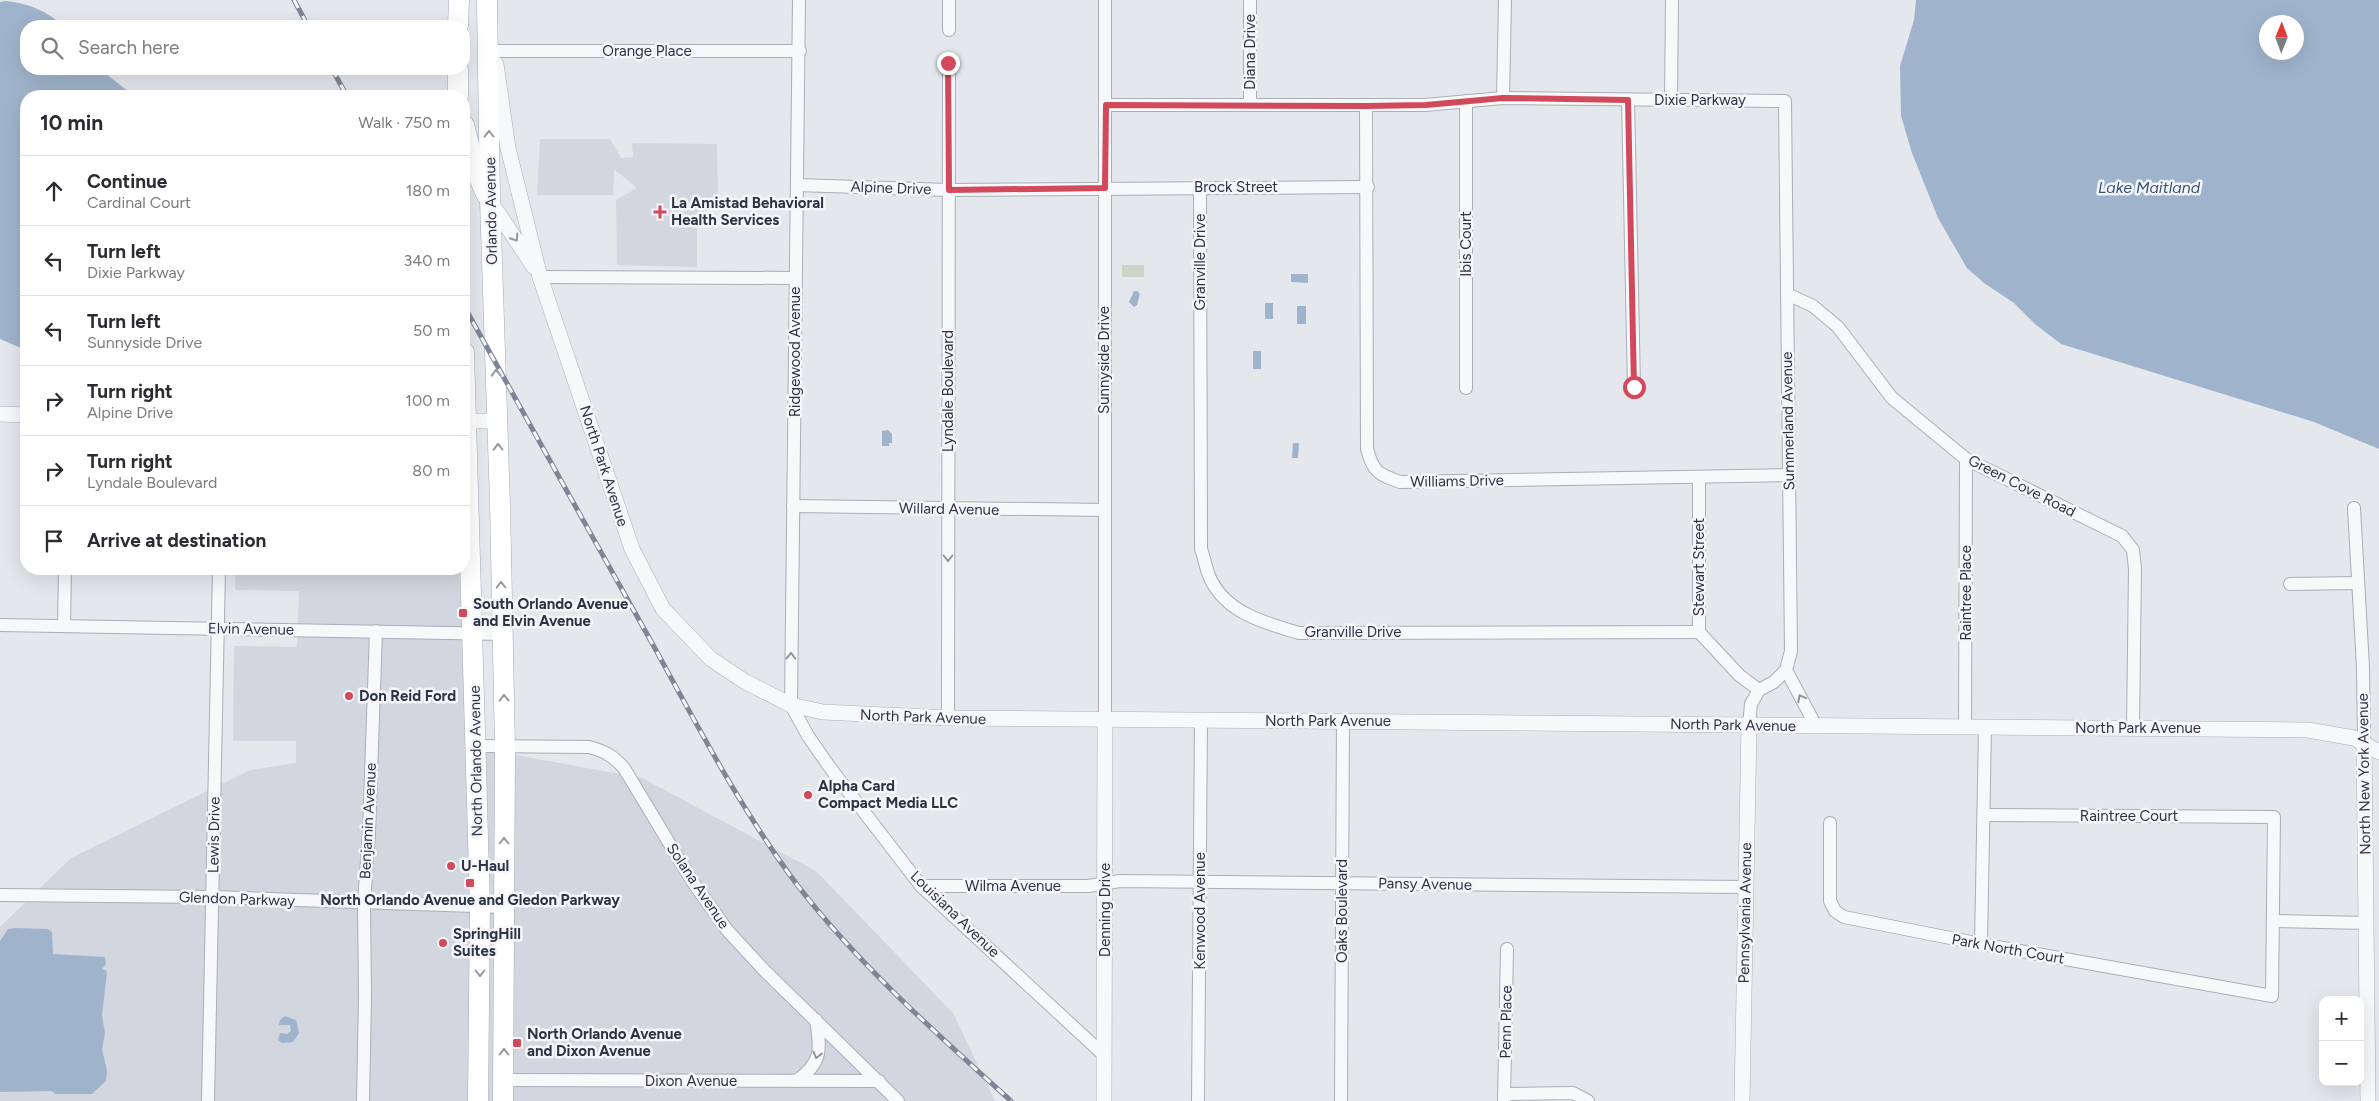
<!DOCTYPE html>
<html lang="en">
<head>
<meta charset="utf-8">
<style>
  :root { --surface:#fff; --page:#f2f2f3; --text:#2b2b33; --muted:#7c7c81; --line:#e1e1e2 }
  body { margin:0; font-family:Figtree,sans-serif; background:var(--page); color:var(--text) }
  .controls { position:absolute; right:15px; bottom:15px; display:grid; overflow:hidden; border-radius:10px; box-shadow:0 5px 20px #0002 }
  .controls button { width:45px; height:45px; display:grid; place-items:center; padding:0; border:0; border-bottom:1px solid var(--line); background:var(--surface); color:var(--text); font:25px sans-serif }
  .compass { position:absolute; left:2259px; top:15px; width:45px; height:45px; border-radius:50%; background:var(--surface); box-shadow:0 5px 20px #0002; rotate:1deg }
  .stop { position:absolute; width:15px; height:15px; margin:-11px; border:4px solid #d1495b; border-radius:50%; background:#fff }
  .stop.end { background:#d1495b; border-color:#fff; box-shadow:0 1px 5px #0008 }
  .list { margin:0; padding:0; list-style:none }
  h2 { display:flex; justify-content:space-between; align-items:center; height:65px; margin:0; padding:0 20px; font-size:21px }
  h2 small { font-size:16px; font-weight:400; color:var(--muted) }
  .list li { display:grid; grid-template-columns:32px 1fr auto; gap:15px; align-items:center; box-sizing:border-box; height:70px; padding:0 20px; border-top:1px solid var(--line) }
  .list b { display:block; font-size:19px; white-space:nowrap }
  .list p { margin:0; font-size:16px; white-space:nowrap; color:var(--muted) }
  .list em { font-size:16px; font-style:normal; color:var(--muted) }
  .icon { flex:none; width:28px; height:28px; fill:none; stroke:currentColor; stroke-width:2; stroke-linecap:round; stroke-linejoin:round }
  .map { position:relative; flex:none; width:2379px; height:1101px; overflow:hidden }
  .search { position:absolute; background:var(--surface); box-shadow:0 5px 20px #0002; left:20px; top:20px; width:450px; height:55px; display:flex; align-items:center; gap:12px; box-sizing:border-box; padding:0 18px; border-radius:20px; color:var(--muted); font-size:19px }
  .panel { position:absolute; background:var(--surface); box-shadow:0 5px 20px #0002; left:20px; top:90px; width:450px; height:485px; border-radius:20px }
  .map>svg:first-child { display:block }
  .built { fill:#d2d6de }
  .green { fill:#c9d6c5 }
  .water { fill:#9fb4cc; fill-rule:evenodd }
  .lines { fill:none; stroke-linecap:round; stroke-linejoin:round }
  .minor-casing { stroke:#a9aeb7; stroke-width:14 }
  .tertiary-casing { stroke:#a9aeb7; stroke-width:16 }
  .primary-casing { stroke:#a3abb8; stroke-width:21 }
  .minor { stroke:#f7f8fa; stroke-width:12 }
  .tertiary { stroke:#f7f8fa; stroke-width:15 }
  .primary { stroke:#fff; stroke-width:20 }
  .rail-casing { stroke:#7d8696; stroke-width:5 }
  .rail { stroke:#f4f6f9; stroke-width:3; stroke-dasharray:9; stroke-linecap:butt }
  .oneway { stroke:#959aa2 }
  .oneway2 { stroke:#9196a0 }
  .route { stroke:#d1495b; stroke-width:6 }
  .poi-dot { fill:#d1495b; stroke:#f4f6f9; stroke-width:2 }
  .labels { text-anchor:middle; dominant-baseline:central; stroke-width:5; stroke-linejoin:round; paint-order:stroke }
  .street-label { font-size:15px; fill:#2b3445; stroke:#f4f6f9 }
  .poi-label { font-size:15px; font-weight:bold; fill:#2b3445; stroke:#f4f6f9; text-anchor:start }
  .water-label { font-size:16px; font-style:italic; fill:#34527a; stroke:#f4f6f9 }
</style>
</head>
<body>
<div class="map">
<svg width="2379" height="1101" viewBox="0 0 2379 1101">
  <rect width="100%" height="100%" fill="#e4e7ec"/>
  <g class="built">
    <path d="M540 139H610L621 158 633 157 632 143 717 144 718 198 704 200V224L697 225V267L617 265 616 200 637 188 614 169 613 195H537Z"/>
    <path d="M236 569H460L466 746 642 778 816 871 953 1013 995 1101H0V927L71 858 250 770 296 763V741H233L234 646 297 647 299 591 235 590Z"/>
  </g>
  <rect class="green" x="1122" y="265" width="22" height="12"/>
  <g class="water">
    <path d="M1916 0H2379V449L2314 422 2061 344 2035 324 2014 303 1984 283 1967 268 1938 218 1912 153 1901 116 1900 66 1914 20ZM2266 22H2296V52H2266Z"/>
    <path d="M6 1C31 4 44 10 64 26H26V69H100L134 96H26V350L0 339V2Z"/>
    <path d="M1291 274H1308V283L1291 282Z"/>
    <path d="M1134 291H1137L1140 294 1137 305 1134 307 1129 302Z"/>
    <rect x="1265" y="303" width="8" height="16"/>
    <rect x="1297" y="306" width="9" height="18"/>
    <rect x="1253" y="351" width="8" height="18"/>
    <path d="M888 430 892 434V443H889V446H882V431Z"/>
    <path d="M1293 443H1299L1298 458H1292Z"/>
    <path d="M16 928 48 929 52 932 53 954 105 957 106 964 102 969 107 971 102 1015 105 1033 102 1049 107 1071 106 1081 92 1094H56L51 1091 0 1092V941L8 929Z"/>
    <path d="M285 1016 296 1020 299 1033 293 1042 282 1043 278 1040 280 1033 287 1034 291 1031 290 1025H279L280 1020Z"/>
  </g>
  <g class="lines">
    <defs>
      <g id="minor">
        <path d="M799 0 791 705 808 736 831 769 921 886 1105 1056"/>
        <path d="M949 30V0"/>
        <path d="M494 51H800"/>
        <path d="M1503 98 1505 0"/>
        <path d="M1628 100 1634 387"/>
        <path d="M1671 100 1672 0"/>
        <path d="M1106 105H1425L1503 98 1785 101 1791 651 1786 670 1774 682 1759 690 1751 704 1749 725"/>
        <path d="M1250 105V0"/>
        <path d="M1366 106 1367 449C1373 472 1378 474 1400 482L1789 475"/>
        <path d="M797 185 949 190 1368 187"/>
        <path d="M1200 187 1201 549C1205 559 1206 572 1212 582 1229 614 1266 623 1299 633L1699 632"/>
        <path d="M540 277 795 278"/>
        <path d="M1787 294 1813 306 1838 327 1892 398 1966 459 2122 536 2133 550 2135 569 2133 728"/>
        <path d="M1466 388V101"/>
        <path d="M1699 478V632L1739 675 1759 690"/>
        <path d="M793 506 1104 510"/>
        <path d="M2354 508 2363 667 2364 742"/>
        <path d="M2290 584 2358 583"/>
        <path d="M0 625 503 634"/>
        <path d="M64 626 65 569"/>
        <path d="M1786 670 1816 726"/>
        <path d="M948 718 949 63"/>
        <path d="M1105 720V0"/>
        <path d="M1965 727 1966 459"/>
        <path d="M476 746 589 747C605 751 613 756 624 768L692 881 727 930 764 970 898 1101"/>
        <path d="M1830 823V901L1835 911 1844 917 1981 944 2272 996 2274 817 1985 815"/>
        <path d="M921 886H1088L1120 881 1745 887"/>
        <path d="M0 895 212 897 504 907"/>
        <path d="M2273 921 2367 923"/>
        <path d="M1981 944 1985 727"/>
        <path d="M504 1080 879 1081"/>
        <path d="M796 1081C822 1064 821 1049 816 1020"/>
        <path d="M1504 1094 1573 1093 1588 1101"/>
        <path d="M208 1101 219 569"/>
        <path d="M363 1101 365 997 364 903 369 832 376 631"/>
        <path d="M1198 1101 1201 720"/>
        <path d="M1341 1101 1343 721"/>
        <path d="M1504 1101 1507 949"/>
      </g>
      <g id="tertiary">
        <path d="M496 64 508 148 540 277 632 549 663 609 711 659 744 681 791 705 823 712 948 718 2308 730 2354 738 2379 752"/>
        <path d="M490 201 534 267"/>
        <path d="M0 414 26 415"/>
        <path d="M464 421H498"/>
        <path d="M2364 742 2368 1101"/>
        <path d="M1104 1101 1105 720"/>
        <path d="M1742 1101 1749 725"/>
      </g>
      <g id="primary">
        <path d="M487 0 490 200 500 504 505 747 503 1101"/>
        <path d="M458 26 459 0"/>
        <path d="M458 69V96"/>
        <path d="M464 125 475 168 486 194"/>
        <path d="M464 352 480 907 478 1101"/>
      </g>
    </defs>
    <use href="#minor" class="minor-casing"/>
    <use href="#tertiary" class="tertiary-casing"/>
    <use href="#primary" class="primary-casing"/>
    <use href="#minor" class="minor"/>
    <use href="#tertiary" class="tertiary"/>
    <use href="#primary" class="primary"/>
    <defs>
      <g id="rail">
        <path d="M294 0 308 26"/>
        <path d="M332 69 347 96"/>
        <path d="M464 306C526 418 589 531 652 643 697 725 741 810 798 886 860 966 936 1033 1011 1101"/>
      </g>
    </defs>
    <use href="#rail" class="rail-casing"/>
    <use href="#rail" class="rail"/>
  </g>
  <defs><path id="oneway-chevron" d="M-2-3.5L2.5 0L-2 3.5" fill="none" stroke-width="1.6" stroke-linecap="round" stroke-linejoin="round" transform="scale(1.25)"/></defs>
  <g class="oneway">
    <use href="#oneway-chevron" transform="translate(489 134) rotate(-91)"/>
    <use href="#oneway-chevron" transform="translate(496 373) rotate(-92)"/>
    <use href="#oneway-chevron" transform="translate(498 447) rotate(-91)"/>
    <use href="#oneway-chevron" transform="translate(501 585) rotate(-91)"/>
    <use href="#oneway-chevron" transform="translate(504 698) rotate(-91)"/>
    <use href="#oneway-chevron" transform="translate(504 841) rotate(-90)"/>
    <use href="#oneway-chevron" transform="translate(480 973) rotate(90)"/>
    <use href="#oneway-chevron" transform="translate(504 1052) rotate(-90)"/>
  </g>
  <g class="oneway2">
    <use href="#oneway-chevron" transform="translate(515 238) rotate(57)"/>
    <use href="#oneway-chevron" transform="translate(948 558) rotate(90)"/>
    <use href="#oneway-chevron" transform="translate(791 656) rotate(-89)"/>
    <use href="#oneway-chevron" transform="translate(1801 698) rotate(-118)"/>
    <use href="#oneway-chevron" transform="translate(817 1055) rotate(104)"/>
  </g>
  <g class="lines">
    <path class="route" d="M948 63 949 190 1105 188 1106 105 1366 106 1426 105 1503 98 1628 100 1634 387"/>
  </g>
  <g class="poi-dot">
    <path d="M657.5 204.5h5v5h5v5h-5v5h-5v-5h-5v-5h5z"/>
    <rect x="458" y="608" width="10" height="10" rx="2.5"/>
    <circle cx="349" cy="696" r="5"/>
    <circle cx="808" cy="795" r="5"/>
    <circle cx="451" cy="866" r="5"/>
    <rect x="465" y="878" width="10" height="10" rx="2.5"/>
    <circle cx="443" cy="943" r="5"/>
    <rect x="512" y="1038" width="10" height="10" rx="2.5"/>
  </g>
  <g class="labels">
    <g class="street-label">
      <text x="647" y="51">Orange Place</text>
      <text transform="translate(1250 52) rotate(-90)">Diana Drive</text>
      <text x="1700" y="100">Dixie Parkway</text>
      <text x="1236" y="187">Brock Street</text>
      <text transform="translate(891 188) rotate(2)">Alpine Drive</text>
      <text transform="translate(491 211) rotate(-91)">Orlando Avenue</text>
      <text transform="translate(1466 244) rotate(-90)">Ibis Court</text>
      <text transform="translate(1200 262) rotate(-90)">Granville Drive</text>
      <text transform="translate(795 352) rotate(-90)">Ridgewood Avenue</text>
      <text transform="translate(1104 360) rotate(-90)">Sunnyside Drive</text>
      <text transform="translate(948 391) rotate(-90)">Lyndale Boulevard</text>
      <text transform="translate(1788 421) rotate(-91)">Summerland Avenue</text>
      <text transform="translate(604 466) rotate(72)">North Park Avenue</text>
      <text transform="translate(1457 481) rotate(-1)">Williams Drive</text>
      <text transform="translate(2022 486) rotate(27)">Green Cove Road</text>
      <text transform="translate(949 509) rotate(1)">Willard Avenue</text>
      <text transform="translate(1699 567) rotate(-90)">Stewart Street</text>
      <text transform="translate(1966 593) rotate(-90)">Raintree Place</text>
      <text transform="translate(251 629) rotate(1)">Elvin Avenue</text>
      <text x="1353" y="632">Granville Drive</text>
      <text transform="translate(923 717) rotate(2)">North Park Avenue</text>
      <text x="1328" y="721">North Park Avenue</text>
      <text transform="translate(1733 725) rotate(1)">North Park Avenue</text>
      <text x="2138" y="728">North Park Avenue</text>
      <text transform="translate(476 761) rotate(-91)">North Orlando Avenue</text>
      <text transform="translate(2364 774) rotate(-91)">North New York Avenue</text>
      <text x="2129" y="816">Raintree Court</text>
      <text transform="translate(368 821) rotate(-87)">Benjamin Avenue</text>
      <text transform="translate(214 835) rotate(-89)">Lewis Drive</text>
      <text transform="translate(1425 884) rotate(1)">Pansy Avenue</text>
      <text transform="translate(698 886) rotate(56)">Solana Avenue</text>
      <text x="1013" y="886">Wilma Avenue</text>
      <text transform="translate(237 899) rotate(2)">Glendon Parkway</text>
      <text transform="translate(1105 910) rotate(-90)">Denning Drive</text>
      <text transform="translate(1200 911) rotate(-90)">Kenwood Avenue</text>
      <text transform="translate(1342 911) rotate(-90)">Oaks Boulevard</text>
      <text transform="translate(1745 913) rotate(-89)">Pennsylvania Avenue</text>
      <text transform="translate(955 914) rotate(44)">Louisiana Avenue</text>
      <text transform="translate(2008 949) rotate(10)">Park North Court</text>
      <text transform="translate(1506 1022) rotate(-89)">Penn Place</text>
      <text x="691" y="1081">Dixon Avenue</text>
    </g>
    <g class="poi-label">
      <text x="671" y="203">La Amistad Behavioral<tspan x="671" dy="17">Health Services</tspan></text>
      <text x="473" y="604">South Orlando Avenue<tspan x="473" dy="17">and Elvin Avenue</tspan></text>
      <text x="359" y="696">Don Reid Ford</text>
      <text x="818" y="786">Alpha Card<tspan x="818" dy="17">Compact Media LLC</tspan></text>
      <text x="461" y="866">U-Haul</text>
      <text x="470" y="900" text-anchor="middle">North Orlando Avenue and Gledon Parkway</text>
      <text x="453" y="934">SpringHill<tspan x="453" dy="17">Suites</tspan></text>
      <text x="527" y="1034">North Orlando Avenue<tspan x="527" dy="17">and Dixon Avenue</tspan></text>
    </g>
    <g class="water-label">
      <text x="2149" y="187">Lake Maitland</text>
    </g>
  </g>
</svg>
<div class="controls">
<button>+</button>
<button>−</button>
</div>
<svg class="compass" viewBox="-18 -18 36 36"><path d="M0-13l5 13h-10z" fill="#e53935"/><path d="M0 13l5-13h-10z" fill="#7c7c81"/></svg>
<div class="stop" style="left:1634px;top:387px"></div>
<div class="stop end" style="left:948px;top:63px"></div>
<div class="search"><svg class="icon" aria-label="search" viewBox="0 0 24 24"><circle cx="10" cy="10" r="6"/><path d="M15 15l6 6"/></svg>Search here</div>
<section class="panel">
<h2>10 min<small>Walk · 750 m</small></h2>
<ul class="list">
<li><svg class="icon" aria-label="ahead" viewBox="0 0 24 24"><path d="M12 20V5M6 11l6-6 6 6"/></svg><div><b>Continue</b><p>Cardinal Court</p></div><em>180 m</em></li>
<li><svg class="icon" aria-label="left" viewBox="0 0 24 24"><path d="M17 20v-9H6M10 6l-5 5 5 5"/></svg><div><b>Turn left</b><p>Dixie Parkway</p></div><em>340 m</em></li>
<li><svg class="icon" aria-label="left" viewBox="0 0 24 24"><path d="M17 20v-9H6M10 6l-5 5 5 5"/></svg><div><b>Turn left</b><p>Sunnyside Drive</p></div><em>50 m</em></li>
<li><svg class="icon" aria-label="right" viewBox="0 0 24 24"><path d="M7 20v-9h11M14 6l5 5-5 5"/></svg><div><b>Turn right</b><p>Alpine Drive</p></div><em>100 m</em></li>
<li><svg class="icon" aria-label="right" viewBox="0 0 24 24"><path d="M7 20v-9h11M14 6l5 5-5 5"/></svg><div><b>Turn right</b><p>Lyndale Boulevard</p></div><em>80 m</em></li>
<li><svg class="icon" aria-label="arrive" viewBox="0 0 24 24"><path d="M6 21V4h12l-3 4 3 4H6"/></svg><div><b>Arrive at destination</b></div></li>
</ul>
</section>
</div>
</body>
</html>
